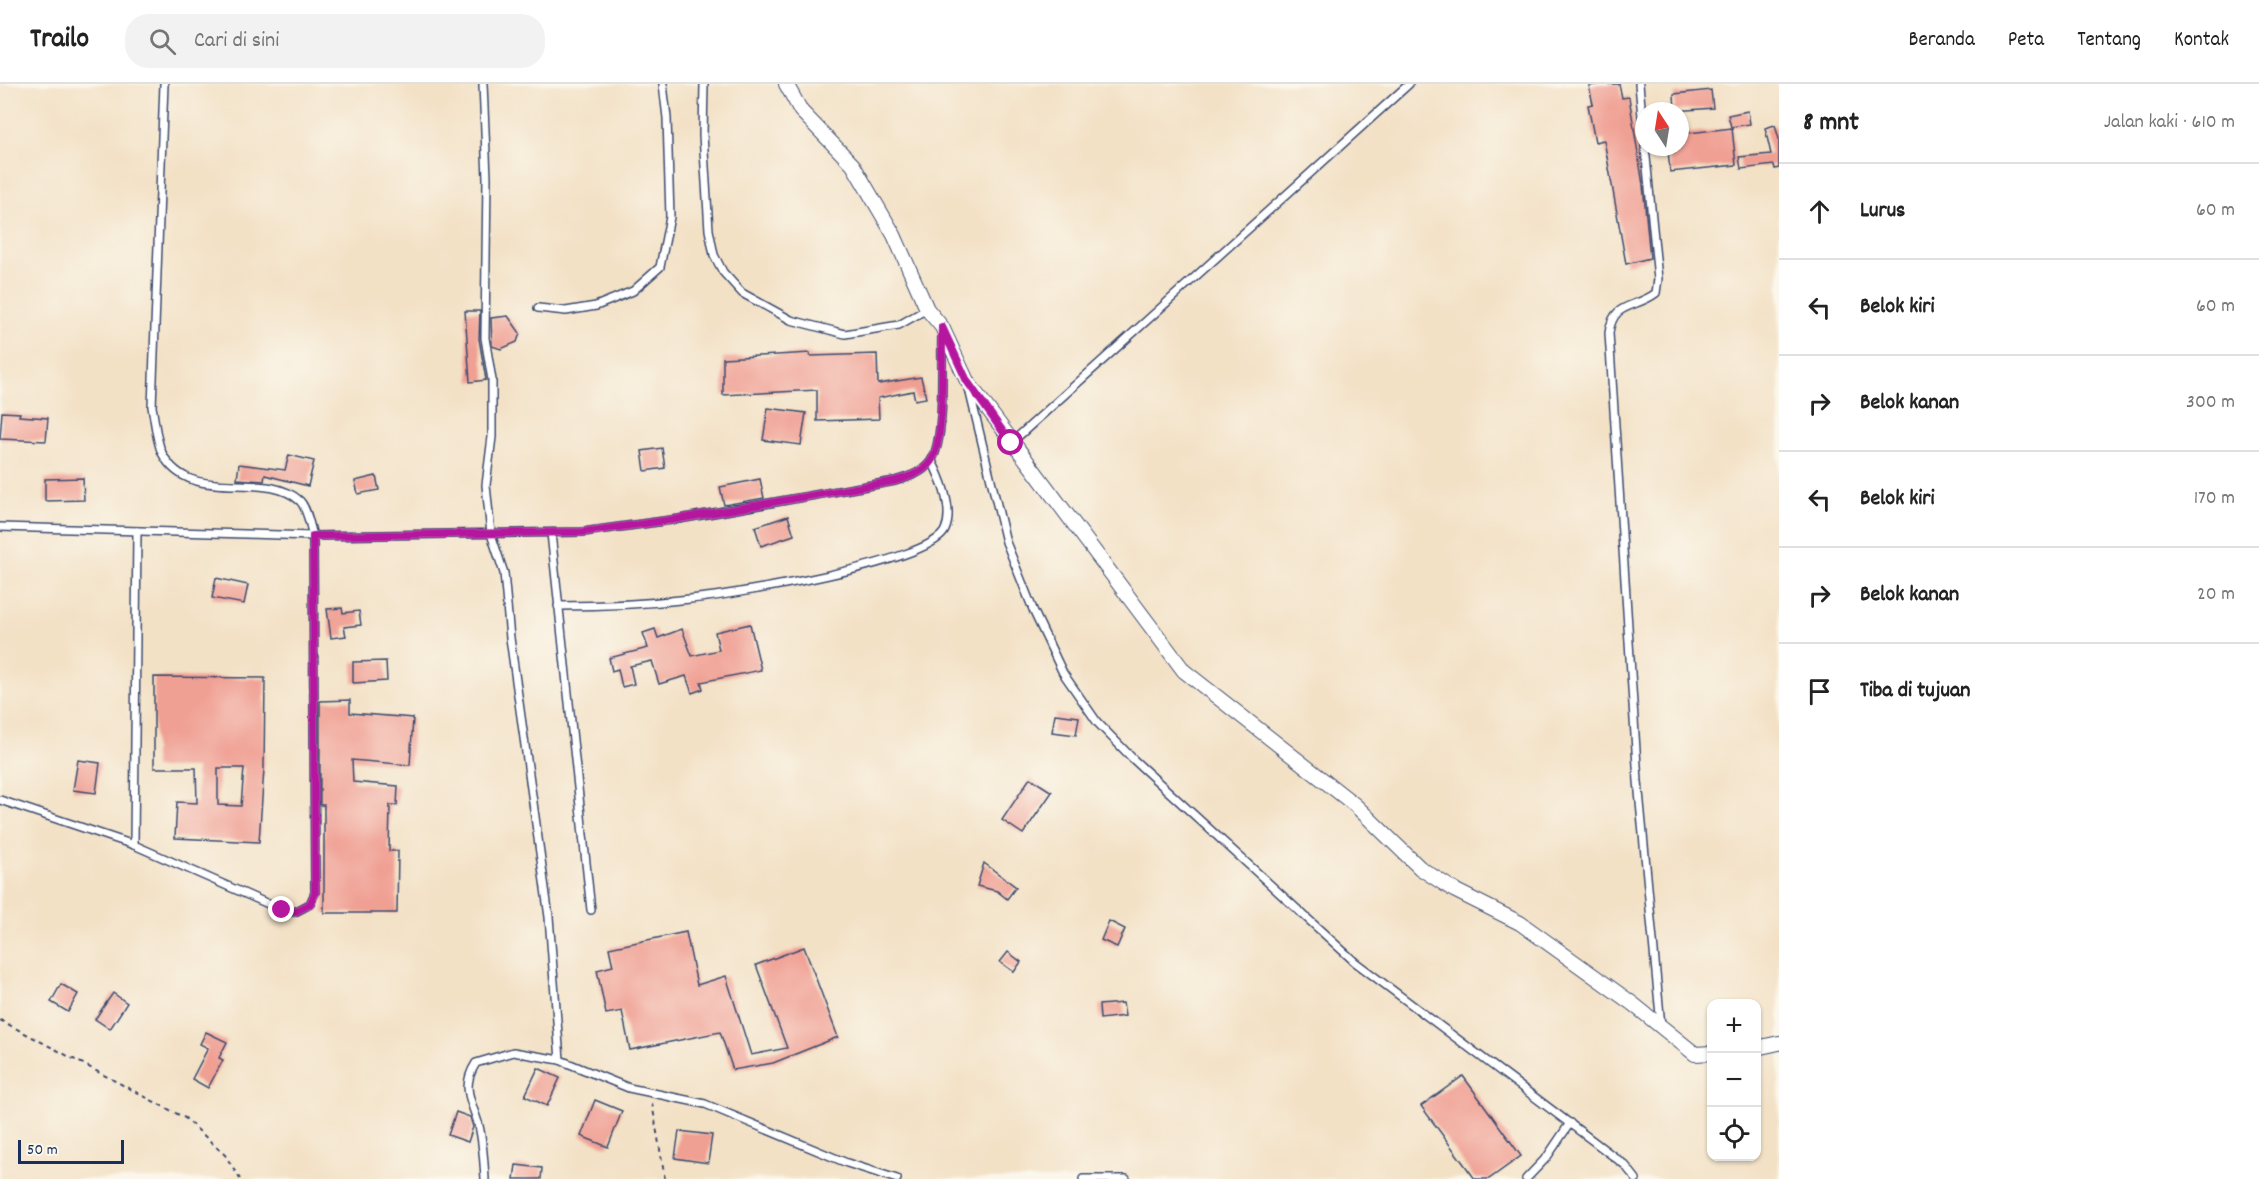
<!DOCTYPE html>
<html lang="id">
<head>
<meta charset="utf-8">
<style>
  :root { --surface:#fff; --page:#f2f2f2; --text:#222; --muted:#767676; --line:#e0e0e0 }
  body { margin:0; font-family:Dekko,sans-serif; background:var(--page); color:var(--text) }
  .controls { position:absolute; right:18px; bottom:18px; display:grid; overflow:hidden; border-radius:12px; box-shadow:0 2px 4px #0004 }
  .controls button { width:54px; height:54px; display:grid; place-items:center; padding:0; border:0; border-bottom:2px solid var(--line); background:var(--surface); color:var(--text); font:30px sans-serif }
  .compass { position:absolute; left:1635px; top:18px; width:54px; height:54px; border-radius:50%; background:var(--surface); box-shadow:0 2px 4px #0004; rotate:348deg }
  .scale { position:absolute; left:18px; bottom:15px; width:106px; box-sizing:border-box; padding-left:6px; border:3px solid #1b2f5e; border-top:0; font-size:16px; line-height:21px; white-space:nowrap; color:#1b2f5e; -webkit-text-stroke:4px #fbf7ec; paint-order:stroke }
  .stop { position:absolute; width:18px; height:18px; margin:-14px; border:4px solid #b5179e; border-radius:50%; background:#fff }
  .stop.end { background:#b5179e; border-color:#fff; box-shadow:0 2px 6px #0008 }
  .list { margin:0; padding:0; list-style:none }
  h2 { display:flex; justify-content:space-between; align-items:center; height:78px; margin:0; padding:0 24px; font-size:26px }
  h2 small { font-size:20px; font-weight:400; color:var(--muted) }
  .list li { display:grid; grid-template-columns:39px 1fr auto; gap:18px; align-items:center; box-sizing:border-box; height:96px; padding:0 24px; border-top:2px solid var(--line) }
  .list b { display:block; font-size:22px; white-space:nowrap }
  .list em { font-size:20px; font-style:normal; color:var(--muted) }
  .icon { flex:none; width:33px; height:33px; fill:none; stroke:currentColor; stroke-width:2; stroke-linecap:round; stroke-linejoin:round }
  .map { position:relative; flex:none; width:1779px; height:1095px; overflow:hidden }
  header { display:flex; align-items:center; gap:36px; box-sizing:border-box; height:84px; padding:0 30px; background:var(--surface); border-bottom:2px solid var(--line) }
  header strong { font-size:28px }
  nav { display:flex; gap:33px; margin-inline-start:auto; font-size:21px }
  .search { width:420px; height:54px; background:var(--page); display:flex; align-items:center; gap:15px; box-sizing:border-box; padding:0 21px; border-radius:24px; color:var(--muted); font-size:22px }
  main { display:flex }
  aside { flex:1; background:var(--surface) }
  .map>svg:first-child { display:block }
  .building { fill:#f09f93; fill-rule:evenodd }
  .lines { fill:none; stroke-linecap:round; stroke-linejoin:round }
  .service-casing { stroke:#3b4a6e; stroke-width:10 }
  .minor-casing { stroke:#3b4a6e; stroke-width:16 }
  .path { stroke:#3b4a6e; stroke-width:2; stroke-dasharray:4.5 4.5; stroke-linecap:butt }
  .service { stroke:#fff; stroke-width:7 }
  .minor { stroke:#fff; stroke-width:14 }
  .route { stroke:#b5179e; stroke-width:8 }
</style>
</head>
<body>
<header>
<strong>Trailo</strong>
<div class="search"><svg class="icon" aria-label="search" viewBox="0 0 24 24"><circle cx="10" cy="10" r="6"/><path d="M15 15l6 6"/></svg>Cari di sini</div>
<nav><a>Beranda</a><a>Peta</a><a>Tentang</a><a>Kontak</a></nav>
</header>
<main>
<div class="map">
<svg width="1779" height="1095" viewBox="0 0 1779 1095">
  <rect width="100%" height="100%" fill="#fbf7ec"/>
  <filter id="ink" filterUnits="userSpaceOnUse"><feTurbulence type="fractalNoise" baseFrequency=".0167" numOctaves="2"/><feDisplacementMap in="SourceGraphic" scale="12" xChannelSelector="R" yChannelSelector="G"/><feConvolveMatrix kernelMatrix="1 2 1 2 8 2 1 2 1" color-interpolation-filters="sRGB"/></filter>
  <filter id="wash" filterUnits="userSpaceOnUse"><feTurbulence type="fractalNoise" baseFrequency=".008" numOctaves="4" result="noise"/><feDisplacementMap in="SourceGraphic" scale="24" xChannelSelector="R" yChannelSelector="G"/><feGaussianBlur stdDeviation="1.35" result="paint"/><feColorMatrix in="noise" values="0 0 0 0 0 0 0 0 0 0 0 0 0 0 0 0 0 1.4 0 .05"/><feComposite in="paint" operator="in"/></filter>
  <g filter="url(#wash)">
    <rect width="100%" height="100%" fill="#f3e1c6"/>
    <g id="blocks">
      <g class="building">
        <path d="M1600 0H1619L1622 14 1629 13 1643 101 1650 174 1626 180 1604 56 1595 58 1588 21 1593 20 1589 2Z"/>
        <path d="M1711 6 1713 24 1675 27 1674 10Z"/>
        <path d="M1748 27 1750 40 1731 43 1728 31Z"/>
        <path d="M1775 41 1779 55V84L1775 85 1774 81 1741 85 1739 73 1771 70 1765 44Z"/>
        <path d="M1732 44 1736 81 1670 88 1668 66 1680 64V50Z"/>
        <path d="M465 227H480L479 255 486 296 470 298Z"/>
        <path d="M508 232 520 249 517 258 501 265 492 262 491 234Z"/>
        <path d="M810 269V272L877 270 878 300 921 293 926 314 915 316 913 307 878 314 879 335 817 337V306L723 311V274Z"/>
        <path d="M768 324 806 329 801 361 763 356Z"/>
        <path d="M2 328 20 329 19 332 48 334 46 357 0 355Z"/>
        <path d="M662 364 665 384 645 387 642 367Z"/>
        <path d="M289 371 314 377 308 402 265 391 264 397 237 395 239 380 285 386Z"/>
        <path d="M376 392 379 406 358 410 355 397Z"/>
        <path d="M83 394 84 416 45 417V395Z"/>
        <path d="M760 395 764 414 724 421 720 403Z"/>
        <path d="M788 432 794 451 761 462 755 443Z"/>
        <path d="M216 494 248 501 244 520 212 514Z"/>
        <path d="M342 524 343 529 359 527 361 541 344 543 346 552 331 554 327 525Z"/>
        <path d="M750 540 761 586 701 598 703 605 692 609 686 592 659 600 652 577 630 582 634 600 622 603 618 585 612 587 609 574 648 564 643 549 655 545 658 554 682 545 692 572 719 566 715 548Z"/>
        <path d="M386 577 387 597 353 599V578Z"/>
        <path d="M154 593 265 594 264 685 259 758 175 754 177 718 197 719 196 684H154ZM218 684H244L241 722 218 721Z"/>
        <path d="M350 616V629L413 634 410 681 352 676 353 698 398 702 397 721H390L389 767H398L397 829H324V721H320V617Z"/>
        <path d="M1055 630 1079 633 1076 651 1052 648Z"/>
        <path d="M78 676 100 679 96 709 73 706Z"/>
        <path d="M1030 694 1052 708 1023 750 1002 736Z"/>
        <path d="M984 779 1016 803 1007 815 997 807 977 802Z"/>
        <path d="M1109 837 1125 845 1117 863 1101 856Z"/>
        <path d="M686 848 697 901 726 892 751 971 787 964 756 881 804 863 838 953 773 979 733 986 720 948 630 966 622 927 606 930 597 886 613 882 609 864Z"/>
        <path d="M1008 868 1021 878 1014 888 1000 878Z"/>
        <path d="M61 900 78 910 68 928 51 918Z"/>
        <path d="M113 909 127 919 110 945 95 935Z"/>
        <path d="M1123 919 1125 932 1100 935 1099 921Z"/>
        <path d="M206 948 227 958 219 974 223 976 208 1004 192 995 208 964 200 960Z"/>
        <path d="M538 984 560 994 547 1022 525 1012Z"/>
        <path d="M1463 992 1521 1072 1489 1095H1475L1421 1022Z"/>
        <path d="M595 1016 622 1027 608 1063 581 1052Z"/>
        <path d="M456 1028 470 1033 473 1043 468 1058 448 1051Z"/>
        <path d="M679 1047 712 1051 708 1079 675 1074Z"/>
        <path d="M516 1081 542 1084 541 1095H514Z"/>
      </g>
    </g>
  </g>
  <g filter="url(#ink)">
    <use href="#blocks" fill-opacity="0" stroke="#3b4a6e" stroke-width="1.5"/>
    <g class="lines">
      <defs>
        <g id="service">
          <path d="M483 0 487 94 485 254 492 296V353L486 401 491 450 504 489 510 554 549 833 560 976 629 1004 705 1020 847 1079 897 1095"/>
          <path d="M704 0 703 51 709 146 714 171 723 188 742 209 791 236 845 250 899 241 927 225"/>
          <path d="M1639 0 1644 55"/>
          <path d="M1645 63 1658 195 1656 209C1635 225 1613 217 1609 249L1638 697 1661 942"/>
          <path d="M538 224 566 227 596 222 633 207 660 183 670 133 667 34 663 0"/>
          <path d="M969 305 1006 458 1034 528 1063 589 1097 638 1134 676 1355 878 1625 1081 1636 1095"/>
          <path d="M1011 359 1409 0"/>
          <path d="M0 443 313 452 583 448 679 435 895 397C908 393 923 389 931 377 946 355 941 280 942 252"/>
          <path d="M551 449 591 826"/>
          <path d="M558 522C602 522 647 520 690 515 730 511 931 479 945 446 954 426 941 395 932 377"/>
          <path d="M0 716 134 761 282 826 295 828 310 820 315 809 313 452C310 442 307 424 300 417 264 383 190 424 162 369 156 356 155 337 152 323L164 0"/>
          <path d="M134 761 137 447"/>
          <path d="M485 1095C484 1078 483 1058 479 1042 472 1017 460 1004 476 979L513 968 560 976"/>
          <path d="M1083 1095H1126"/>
          <path d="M1526 1095 1547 1073 1570 1039"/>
        </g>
        <g id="minor">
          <path d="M786 0 801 27 853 81 894 151 927 225 942 243 967 297 1184 587 1355 721 1420 784 1454 806 1520 839 1633 920 1695 970 1712 969"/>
          <path d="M1756 964 1779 959"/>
        </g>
      </defs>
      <use href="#service" class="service-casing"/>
      <use href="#minor" class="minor-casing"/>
      <g class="path">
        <path d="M0 936 185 1034 225 1071 240 1095"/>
        <path d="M652 1019 665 1095"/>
      </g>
      <use href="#service" class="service"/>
      <use href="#minor" class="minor"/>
    </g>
  </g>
  <g class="lines" filter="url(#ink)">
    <path class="route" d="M282 826 295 828 310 820 315 809 313 452 583 448 678 435 895 397C908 393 923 389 931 377 946 356 941 273 942 243L967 297 1011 359"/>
  </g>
</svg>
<div class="controls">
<button>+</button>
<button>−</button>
<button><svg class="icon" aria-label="locate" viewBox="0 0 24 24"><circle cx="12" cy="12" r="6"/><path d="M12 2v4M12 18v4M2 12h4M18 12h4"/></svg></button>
</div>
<svg class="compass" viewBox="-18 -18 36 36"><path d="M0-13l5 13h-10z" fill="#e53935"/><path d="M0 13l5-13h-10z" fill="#767676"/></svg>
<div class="scale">50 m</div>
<div class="stop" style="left:1011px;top:359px"></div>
<div class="stop end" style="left:282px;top:826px"></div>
</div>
<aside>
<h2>8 mnt<small>Jalan kaki · 610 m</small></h2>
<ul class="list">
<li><svg class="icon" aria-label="ahead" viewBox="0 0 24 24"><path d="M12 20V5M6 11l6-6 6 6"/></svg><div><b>Lurus</b></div><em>60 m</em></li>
<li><svg class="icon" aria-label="left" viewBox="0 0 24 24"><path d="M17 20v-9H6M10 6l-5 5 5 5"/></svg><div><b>Belok kiri</b></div><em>60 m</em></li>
<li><svg class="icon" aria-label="right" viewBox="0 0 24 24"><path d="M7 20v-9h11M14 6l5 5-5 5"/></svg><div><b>Belok kanan</b></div><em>300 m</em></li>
<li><svg class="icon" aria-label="left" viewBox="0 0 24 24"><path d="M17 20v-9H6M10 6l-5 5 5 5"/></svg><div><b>Belok kiri</b></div><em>170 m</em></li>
<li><svg class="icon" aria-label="right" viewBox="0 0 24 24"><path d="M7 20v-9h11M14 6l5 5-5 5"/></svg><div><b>Belok kanan</b></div><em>20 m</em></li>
<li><svg class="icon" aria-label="arrive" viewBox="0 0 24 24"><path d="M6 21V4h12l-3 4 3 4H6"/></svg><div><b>Tiba di tujuan</b></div></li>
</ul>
</aside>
</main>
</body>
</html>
